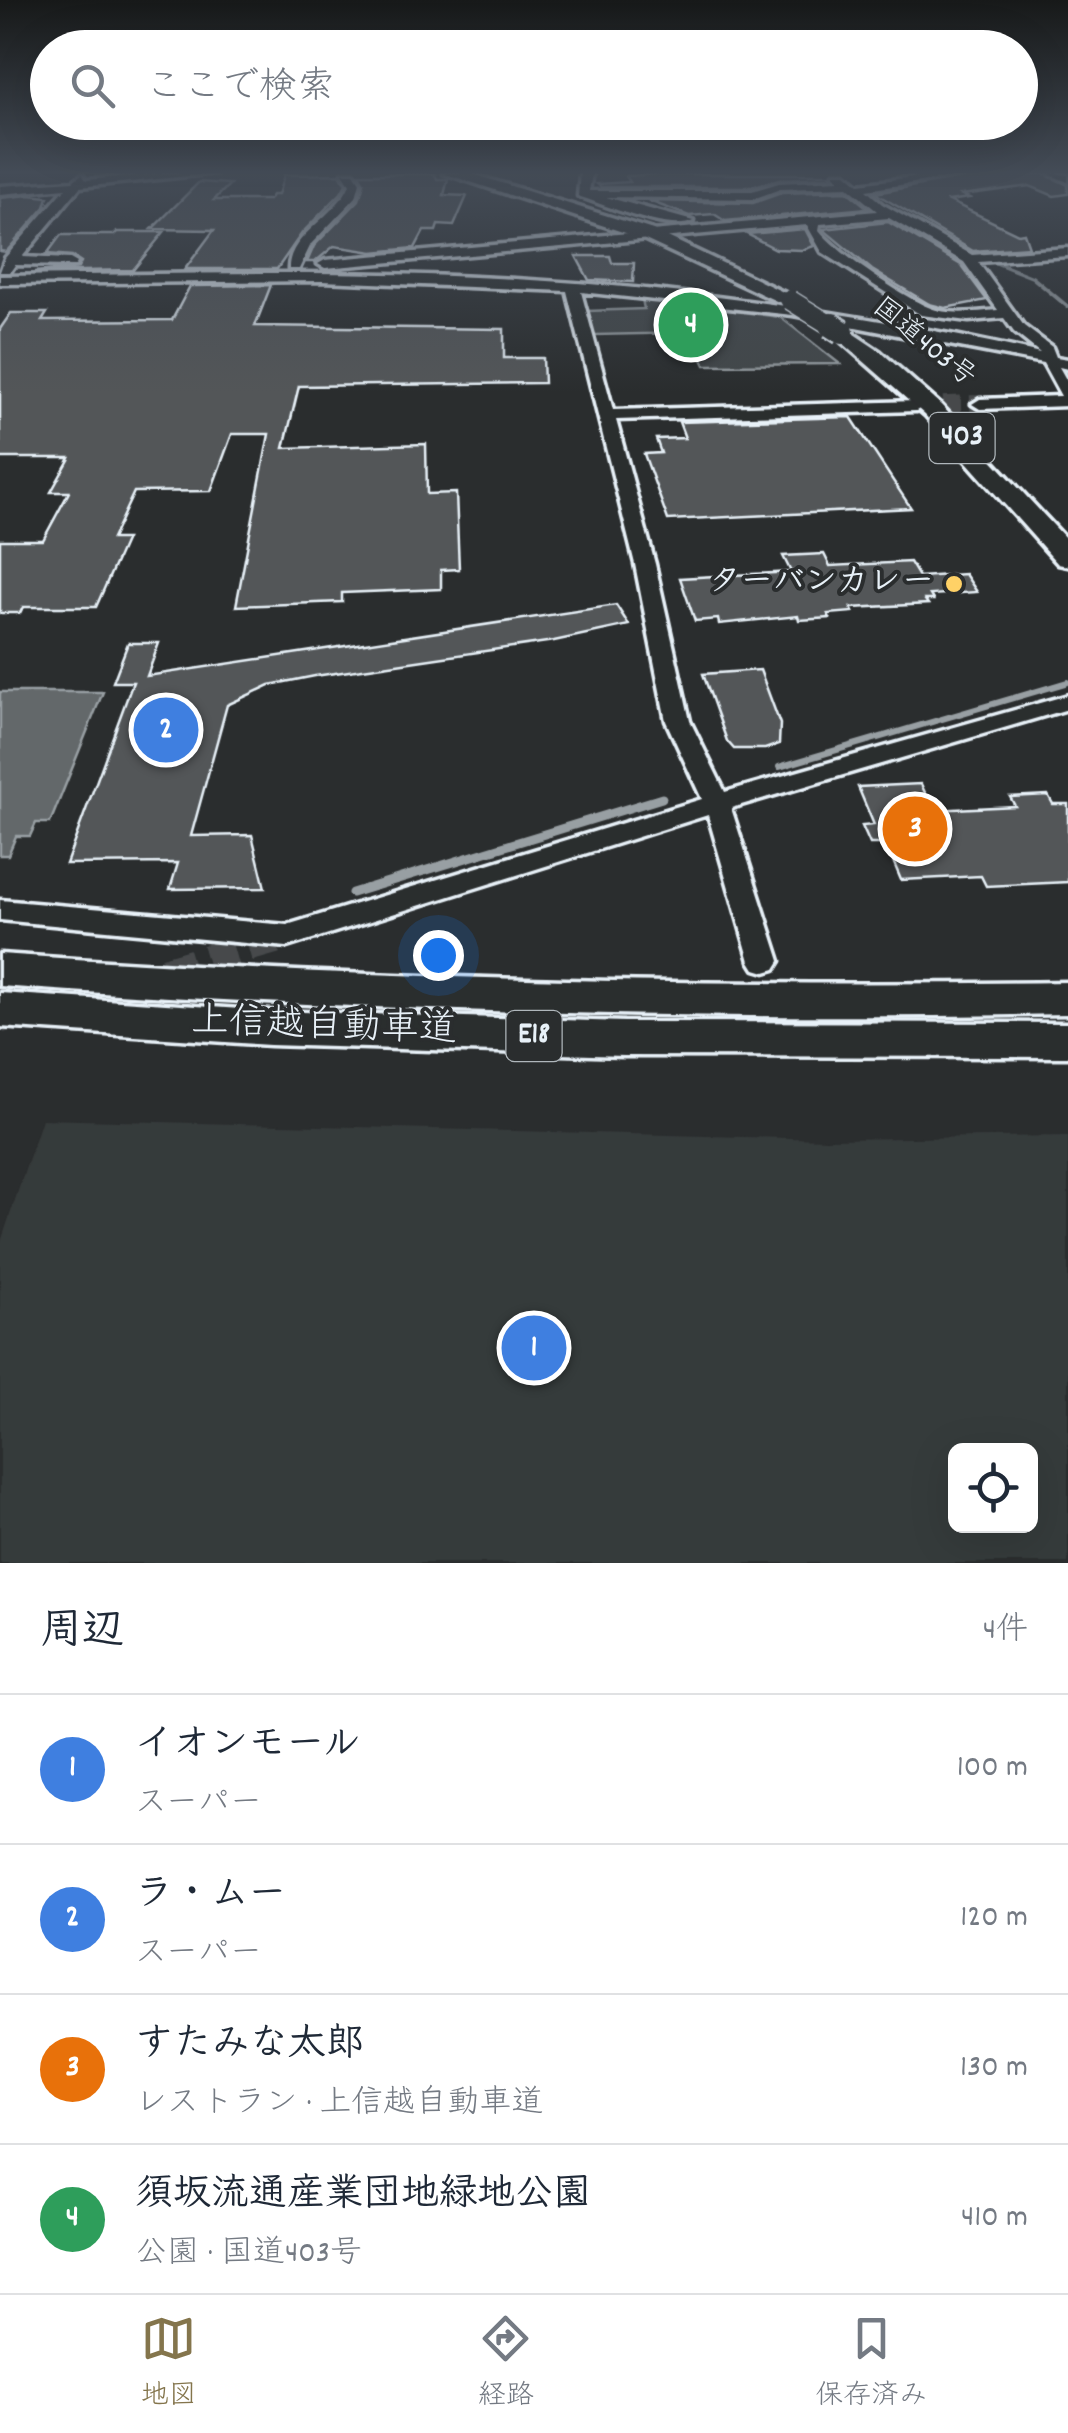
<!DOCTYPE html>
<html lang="ja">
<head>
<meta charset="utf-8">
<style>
  :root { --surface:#fff; --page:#f6f6f7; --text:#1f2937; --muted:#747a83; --line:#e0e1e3; --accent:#84754c }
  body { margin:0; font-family:Dekko,"Klee One",sans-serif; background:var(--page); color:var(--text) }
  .controls { position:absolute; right:30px; bottom:30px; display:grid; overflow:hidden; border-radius:15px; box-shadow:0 10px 40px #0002 }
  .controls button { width:90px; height:90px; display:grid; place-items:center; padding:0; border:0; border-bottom:2px solid var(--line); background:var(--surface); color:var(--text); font:50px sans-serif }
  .you { position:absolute; left:438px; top:955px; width:35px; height:35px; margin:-25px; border:8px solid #fff; border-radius:50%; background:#1a73e8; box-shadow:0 0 0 15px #1a73e833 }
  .badge { display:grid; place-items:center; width:65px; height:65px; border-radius:50%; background:var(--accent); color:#fff; font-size:32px; font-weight:700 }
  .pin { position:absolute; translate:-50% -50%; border:5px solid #fff; box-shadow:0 2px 10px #0006 }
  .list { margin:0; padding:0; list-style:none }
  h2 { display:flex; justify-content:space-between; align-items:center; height:130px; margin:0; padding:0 40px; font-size:42px }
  h2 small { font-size:32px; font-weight:400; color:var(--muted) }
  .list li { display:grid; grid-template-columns:65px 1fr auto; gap:30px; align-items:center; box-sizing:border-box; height:150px; padding:0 40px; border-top:2px solid var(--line) }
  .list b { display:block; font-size:38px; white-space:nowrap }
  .list p { margin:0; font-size:32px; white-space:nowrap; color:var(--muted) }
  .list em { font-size:32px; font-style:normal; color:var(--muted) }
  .icon { flex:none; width:55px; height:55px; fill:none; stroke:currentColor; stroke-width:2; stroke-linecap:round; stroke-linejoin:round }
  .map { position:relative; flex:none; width:1068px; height:1563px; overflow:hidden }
  .search { position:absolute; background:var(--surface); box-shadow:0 10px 40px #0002; left:30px; right:30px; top:30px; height:110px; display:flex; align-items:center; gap:25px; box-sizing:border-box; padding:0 35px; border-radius:55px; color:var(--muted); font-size:38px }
  .sheet { height:730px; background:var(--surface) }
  nav { display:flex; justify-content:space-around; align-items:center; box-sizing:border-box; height:140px; border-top:2px solid var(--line); background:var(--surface); font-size:28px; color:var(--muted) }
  nav a { display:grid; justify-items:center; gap:5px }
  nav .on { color:var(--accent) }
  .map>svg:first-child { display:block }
  .built { fill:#363a3b; fill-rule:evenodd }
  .green { fill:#424648; stroke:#959ca0; stroke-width:2.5 }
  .water { fill:#63686b; stroke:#989fa3; stroke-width:2.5 }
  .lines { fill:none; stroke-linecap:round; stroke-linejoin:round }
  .stream-far2 { stroke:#989fa3; stroke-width:4 }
  .stream-far1 { stroke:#989fa3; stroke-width:6 }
  .stream { stroke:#989fa3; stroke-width:9 }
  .building { fill:#535759; stroke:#e8f1f8; stroke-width:2.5 }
  .minor-tunnel-far1 { stroke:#464a4c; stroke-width:18; stroke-dasharray:18 9; stroke-linecap:butt }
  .minor-tunnel { stroke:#464a4c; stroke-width:29; stroke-dasharray:29 14; stroke-linecap:butt }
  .minor-casing { stroke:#e8f1f8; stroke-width:7 }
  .highway-casing { stroke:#e8f1f8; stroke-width:7 }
  .minor { fill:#2a2d2e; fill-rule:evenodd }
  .highway { fill:#2a2d2e; fill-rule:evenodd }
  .highway-bridge-far1-casing { stroke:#e8f1f8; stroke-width:22; stroke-linecap:butt }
  .highway-bridge-casing { stroke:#e8f1f8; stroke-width:29; stroke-linecap:butt }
  .highway-bridge-far1 { stroke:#2a2d2e; stroke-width:19 }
  .highway-bridge { stroke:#2a2d2e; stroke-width:24 }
  .poi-dot { fill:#ffd166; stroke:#2a2d2e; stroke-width:4 }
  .labels { text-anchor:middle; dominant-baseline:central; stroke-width:8; stroke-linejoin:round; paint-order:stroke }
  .far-street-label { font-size:28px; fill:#e8f1f8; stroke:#2a2d2e }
  .shield { fill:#2a2d2e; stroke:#afb6bb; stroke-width:2.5 }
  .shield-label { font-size:30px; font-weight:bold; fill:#e8f1f8 }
  .poi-label { font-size:32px; font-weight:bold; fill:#e8f1f8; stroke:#2a2d2e; text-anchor:end }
  .near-street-label { font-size:38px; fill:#e8f1f8; stroke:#2a2d2e }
</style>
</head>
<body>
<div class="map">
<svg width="1068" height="1563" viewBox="0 0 1068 1563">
  <rect width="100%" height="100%" fill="#2a2d2e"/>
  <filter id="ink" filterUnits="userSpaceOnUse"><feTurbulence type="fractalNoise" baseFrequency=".01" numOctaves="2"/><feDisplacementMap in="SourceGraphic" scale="20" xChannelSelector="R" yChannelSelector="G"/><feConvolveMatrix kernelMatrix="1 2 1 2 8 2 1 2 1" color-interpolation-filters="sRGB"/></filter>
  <g filter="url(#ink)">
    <path class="built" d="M42 1119 828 1139 1068 1136V1563H0V1245ZM956 1450H1030V1526H956Z"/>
    <path class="green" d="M642 299 780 317 840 364 705 365 689 333 594 335 587 311 644 309Z"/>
    <path class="water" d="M0 692H103L50 823H36L30 836H16L8 855H0Z"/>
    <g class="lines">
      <path class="stream-far2" d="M989 260 1032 277 1068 307"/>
      <path class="stream-far1" d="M779 767 1068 682"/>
      <path class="stream" d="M352 893 662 798"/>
    </g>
    <g class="building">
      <path d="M340 174 346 184 341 193 302 233 277 269H185L214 230 152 229 199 182 230 184 214 200H269L272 195H278L284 175Z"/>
      <path d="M359 174H435L437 179H448L444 195 467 196 454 226 438 225 436 231H424L415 248 373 252 334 246 315 262H307L314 246 359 200 364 183Z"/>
      <path d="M659 174H830L832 177 779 179 751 187H601L597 184 630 182 626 176Z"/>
      <path d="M984 174H1047L1068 185V194L1054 196 1030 186 962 195 969 198 949 201 1018 234 1024 233 1029 247 973 251 875 193Z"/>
      <path d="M847 191 868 208 725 221 714 214 689 216 649 201 753 203 781 193Z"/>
      <path d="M29 195 48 197 45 207 6 252 0 251V198Z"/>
      <path d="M888 222 961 265 987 300 945 308 929 304 872 270 823 229Z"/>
      <path d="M805 229 814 246 802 250 776 249 747 234Z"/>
      <path d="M117 232H164L133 270 34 272 78 268 81 262 72 256 47 254 61 235H114Z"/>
      <path d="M576 256H610L612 263H634L633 282 589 280Z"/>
      <path d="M271 285 255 326 504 329V358H543L544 383 299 386 284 448 426 444 427 494 456 493 459 569 441 570V589L342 593V602L236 606 269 434H232L211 491 134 492 112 539H126L96 607H23L20 613H0V540H43L69 492H51L70 458H0V329L11 313H47L42 321 172 320 190 286Z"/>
      <path d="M851 417 911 508 668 520 644 454 661 453 656 439 685 438 679 422Z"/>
      <path d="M824 554 830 566 910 562 919 577 965 574 977 592 930 595 933 600H925L928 604 851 608 853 612 828 614 830 618 799 620 798 616 719 624 718 619 695 621 680 578 791 572 783 556Z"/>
      <path d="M616 605 629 625 554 641 315 676 270 685 227 705 191 836 252 835 265 888 170 889 178 863 66 864 133 682H113L128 643H159L147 676Z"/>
      <path d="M760 670 780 724 779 744 765 749H734L727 741 703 674Z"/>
      <path d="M921 784 933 810 1015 806 1010 797 1048 795 1053 804H1068V882L986 886 981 876 901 880 886 844H870L862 826 874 825 858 787Z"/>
    </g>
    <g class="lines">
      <path class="minor-tunnel-far1" d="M916 406 980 404"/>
      <path class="minor-tunnel" d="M0 1019 287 936"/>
      <defs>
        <g id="minor">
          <path d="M163 173H217L80 187 22 257 70 259 77 263 75 266 15 265 10 272H0L5 258 66 188 0 194V186L73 181 82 174 86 180Z"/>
          <path d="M343 173H354L360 182 356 197 311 244 299 269H289C288 234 338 216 350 184Z"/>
          <path d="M580 173H592L589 191H752L779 183 840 180 834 173H846L859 184 944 173H980L866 190 882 204 972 255 1068 248V256L978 262 1024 326 1052 347 1056 357 1068 359V369L1059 367 1068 383V406L980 409 972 404 980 399 1061 396 1043 363 793 315 581 292 613 410 916 401 924 406 916 411 616 420 655 564 690 721 725 792 1068 695V709L731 808 780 961 775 969 765 972 755 969 750 961 708 815 287 947 0 920V900L287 925 702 799 666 721 635 564 567 291 322 281 0 284V276C172 274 344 269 515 279 692 289 867 314 1040 353L1014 332 1004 318 969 321 921 315 822 252 807 225 325 268 318 264 325 260 877 211 848 187 780 189 753 199 606 197 693 221C671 234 603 204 578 196ZM889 218 964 262 998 310C976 312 948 316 928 307 900 295 837 253 819 230L820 224Z"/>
          <path d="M1050 173 1068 175V182L1051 175Z"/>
        </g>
        <g id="highway">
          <path d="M443 173H469L653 230 800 300 797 304H783L641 238Z"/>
          <path d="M842 326 881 352 941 405 1068 541V566L1058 564 925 415 835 336 832 332Z"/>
          <path d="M0 954C356 979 711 987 1068 982V1014C711 1021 356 1012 0 986Z"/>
          <path d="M0 993 270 1011 624 1022 1068 1023V1057L624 1056 270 1045 0 1027Z"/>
        </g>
      </defs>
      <use href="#minor" class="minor-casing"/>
      <use href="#highway" class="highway-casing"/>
      <use href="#minor" class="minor"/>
      <use href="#highway" class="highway"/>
      <defs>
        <path id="highway-bridge-far1" d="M790 300 835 328"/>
        <path id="highway-bridge" d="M831 325 842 332"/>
      </defs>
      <use href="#highway-bridge-far1" class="highway-bridge-far1-casing"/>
      <use href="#highway-bridge" class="highway-bridge-casing"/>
      <use href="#highway-bridge-far1" class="highway-bridge-far1"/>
      <use href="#highway-bridge" class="highway-bridge"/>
    </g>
  </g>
  <linearGradient id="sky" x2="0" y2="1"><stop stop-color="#171919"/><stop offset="0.44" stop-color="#444c57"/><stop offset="1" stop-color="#444c57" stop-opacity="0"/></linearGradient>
  <rect width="1068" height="392" fill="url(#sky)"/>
  <circle class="poi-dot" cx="954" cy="584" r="10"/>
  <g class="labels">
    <g class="far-street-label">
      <text transform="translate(923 344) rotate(39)">国道403号</text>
    </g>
    <g class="shield">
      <rect x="929.5" y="413" width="65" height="50" rx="8"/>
      <rect x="506.5" y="1011" width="55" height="50" rx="8"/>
    </g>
    <g class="shield-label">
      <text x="962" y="438">403</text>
      <text x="534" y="1036">E18</text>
    </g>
    <g class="poi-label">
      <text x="934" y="584">ターバンカレー</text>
    </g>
    <g class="near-street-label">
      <text transform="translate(324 1028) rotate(2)">上信越自動車道</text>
    </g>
  </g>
</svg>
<div class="controls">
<button><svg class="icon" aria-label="locate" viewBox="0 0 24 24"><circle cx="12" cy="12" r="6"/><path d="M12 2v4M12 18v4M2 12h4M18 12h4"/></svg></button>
</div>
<div class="you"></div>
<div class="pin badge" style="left:534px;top:1348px;background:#3f7fe0">1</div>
<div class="pin badge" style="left:166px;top:730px;background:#3f7fe0">2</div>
<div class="pin badge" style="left:915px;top:829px;background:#e8710a">3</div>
<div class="pin badge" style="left:691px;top:325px;background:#2e9e5b">4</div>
<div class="search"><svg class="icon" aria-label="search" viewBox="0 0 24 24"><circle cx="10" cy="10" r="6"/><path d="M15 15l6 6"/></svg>ここで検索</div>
</div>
<section class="sheet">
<h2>周辺<small>4件</small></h2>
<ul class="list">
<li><span class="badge" style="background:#3f7fe0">1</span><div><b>イオンモール</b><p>スーパー</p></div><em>100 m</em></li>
<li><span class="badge" style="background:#3f7fe0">2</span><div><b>ラ・ムー</b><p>スーパー</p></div><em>120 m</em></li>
<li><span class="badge" style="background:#e8710a">3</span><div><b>すたみな太郎</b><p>レストラン · 上信越自動車道</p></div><em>130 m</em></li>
<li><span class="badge" style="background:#2e9e5b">4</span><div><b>須坂流通産業団地緑地公園</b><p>公園 · 国道403号</p></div><em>410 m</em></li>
</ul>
</section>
<nav>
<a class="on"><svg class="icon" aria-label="map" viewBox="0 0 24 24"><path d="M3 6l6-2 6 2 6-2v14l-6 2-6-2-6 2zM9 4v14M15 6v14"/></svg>地図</a>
<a><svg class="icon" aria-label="directions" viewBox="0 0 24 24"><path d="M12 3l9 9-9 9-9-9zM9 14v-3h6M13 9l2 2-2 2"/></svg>経路</a>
<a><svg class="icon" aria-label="saved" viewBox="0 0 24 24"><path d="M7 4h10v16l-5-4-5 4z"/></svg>保存済み</a>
</nav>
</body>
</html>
